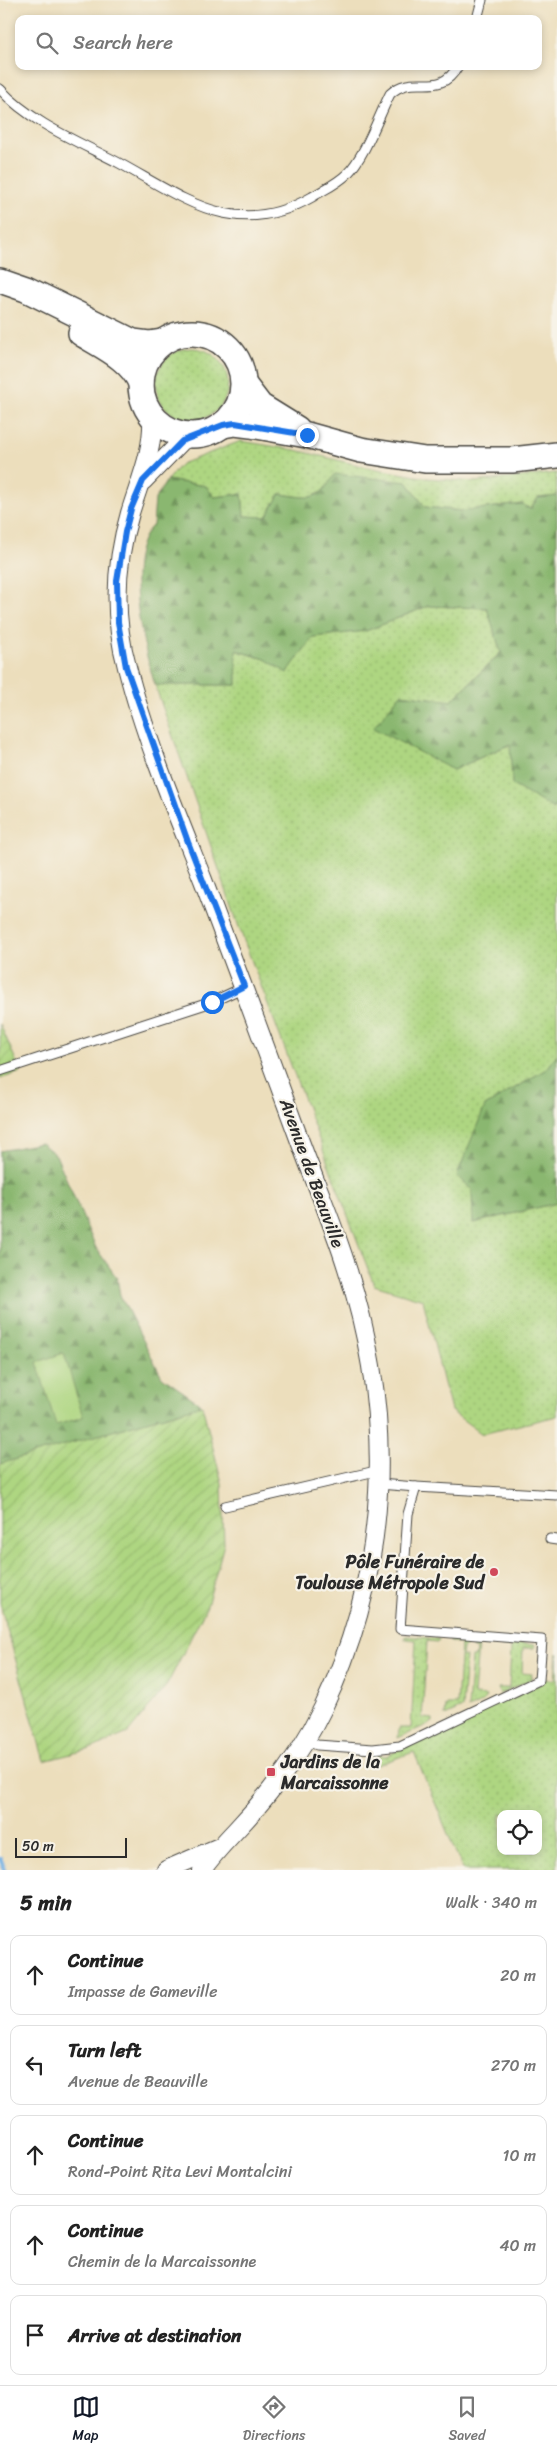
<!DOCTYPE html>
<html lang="en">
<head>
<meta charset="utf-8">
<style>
  :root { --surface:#fff; --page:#f6f6f6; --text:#222; --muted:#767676; --line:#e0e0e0; --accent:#111827 }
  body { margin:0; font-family:Sriracha,sans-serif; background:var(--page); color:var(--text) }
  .controls { position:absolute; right:15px; bottom:15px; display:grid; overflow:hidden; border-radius:10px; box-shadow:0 2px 8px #0003 }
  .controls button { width:45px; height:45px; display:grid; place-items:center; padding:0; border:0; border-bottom:1px solid var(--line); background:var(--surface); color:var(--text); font:25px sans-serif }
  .scale { position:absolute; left:15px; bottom:12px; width:112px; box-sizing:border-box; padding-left:5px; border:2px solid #2b2b2b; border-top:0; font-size:14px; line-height:18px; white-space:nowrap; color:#2b2b2b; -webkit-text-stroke:4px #f7f3e8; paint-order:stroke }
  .stop { position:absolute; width:15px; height:15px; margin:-11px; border:4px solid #1a73e8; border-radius:50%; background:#fff }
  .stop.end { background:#1a73e8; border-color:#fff; box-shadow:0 1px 5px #0008 }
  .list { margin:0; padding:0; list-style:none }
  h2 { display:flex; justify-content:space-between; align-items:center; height:65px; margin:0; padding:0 20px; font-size:21px }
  h2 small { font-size:16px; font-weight:400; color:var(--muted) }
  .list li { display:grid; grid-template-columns:32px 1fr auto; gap:15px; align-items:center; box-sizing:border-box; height:80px; margin:0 10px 10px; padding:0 10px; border:1px solid var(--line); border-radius:10px }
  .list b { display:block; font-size:19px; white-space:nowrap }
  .list p { margin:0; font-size:16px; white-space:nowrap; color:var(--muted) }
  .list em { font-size:16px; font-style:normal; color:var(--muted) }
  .icon { flex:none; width:28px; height:28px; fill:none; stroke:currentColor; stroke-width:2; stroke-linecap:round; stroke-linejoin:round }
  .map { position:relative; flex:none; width:557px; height:1870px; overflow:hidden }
  .search { position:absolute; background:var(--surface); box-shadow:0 2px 8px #0003; left:15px; right:15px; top:15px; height:55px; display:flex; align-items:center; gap:12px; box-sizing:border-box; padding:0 18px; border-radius:10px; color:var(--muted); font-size:19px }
  .sheet { height:515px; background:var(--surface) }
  nav { display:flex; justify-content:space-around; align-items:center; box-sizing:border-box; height:70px; border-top:1px solid var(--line); background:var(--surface); font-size:14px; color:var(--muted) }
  nav a { display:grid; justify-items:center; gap:2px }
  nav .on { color:var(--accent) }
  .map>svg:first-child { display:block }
  .grass { fill:url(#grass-dots); stroke:#6c8056; fill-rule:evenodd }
  .forest { fill:url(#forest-firs); stroke:#5a714d }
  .garden { fill:url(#garden-furrows); stroke:#6c8056 }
  .pitch { fill:#aed681; stroke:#6c8056 }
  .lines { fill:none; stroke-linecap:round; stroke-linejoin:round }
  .stream { stroke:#70aee3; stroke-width:4.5 }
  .lane-casing { stroke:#484641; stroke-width:11 }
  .street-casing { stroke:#484641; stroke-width:20 }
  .secondary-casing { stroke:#484641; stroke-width:28 }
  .lane { stroke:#fff; stroke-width:9 }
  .street { stroke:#fff; stroke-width:18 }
  .secondary { stroke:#fff; stroke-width:25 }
  .route { stroke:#1a73e8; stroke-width:6 }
  .poi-dot { fill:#d1495b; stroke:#f7f3e8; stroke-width:2 }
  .labels { text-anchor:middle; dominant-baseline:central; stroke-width:4.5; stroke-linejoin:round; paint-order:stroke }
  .street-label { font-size:18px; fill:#2b2b2b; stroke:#f7f3e8 }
  .poi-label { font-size:18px; font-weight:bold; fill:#2b2b2b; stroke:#f7f3e8; text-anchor:end }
</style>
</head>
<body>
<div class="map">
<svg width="557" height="1870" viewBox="0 0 557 1870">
  <defs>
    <pattern id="grass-dots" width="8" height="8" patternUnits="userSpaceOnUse" patternTransform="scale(1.25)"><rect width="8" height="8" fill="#aed681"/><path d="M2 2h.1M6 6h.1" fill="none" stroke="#96b870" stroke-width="1.8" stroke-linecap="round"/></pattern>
    <pattern id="forest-firs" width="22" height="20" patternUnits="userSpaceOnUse" patternTransform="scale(1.25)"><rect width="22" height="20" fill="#8ab76f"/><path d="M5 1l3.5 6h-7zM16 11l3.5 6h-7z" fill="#71955b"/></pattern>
    <pattern id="garden-furrows" width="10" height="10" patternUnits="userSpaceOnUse" patternTransform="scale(1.25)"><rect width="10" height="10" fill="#aed681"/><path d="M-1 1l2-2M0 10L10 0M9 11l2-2" fill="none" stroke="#96b870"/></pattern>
  </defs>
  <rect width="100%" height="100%" fill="#f7f3e8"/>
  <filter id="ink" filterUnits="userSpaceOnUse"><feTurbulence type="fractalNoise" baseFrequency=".02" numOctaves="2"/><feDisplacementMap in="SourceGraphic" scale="10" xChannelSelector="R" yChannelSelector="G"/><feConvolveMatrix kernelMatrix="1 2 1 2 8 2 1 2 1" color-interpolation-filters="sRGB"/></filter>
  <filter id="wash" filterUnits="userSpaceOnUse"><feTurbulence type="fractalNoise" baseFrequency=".0096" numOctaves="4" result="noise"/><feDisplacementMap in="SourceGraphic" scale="20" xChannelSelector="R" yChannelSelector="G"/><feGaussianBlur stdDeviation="1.12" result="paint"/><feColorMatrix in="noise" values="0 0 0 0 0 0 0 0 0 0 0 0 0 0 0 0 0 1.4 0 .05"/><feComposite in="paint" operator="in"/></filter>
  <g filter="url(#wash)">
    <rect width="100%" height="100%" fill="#ecdebc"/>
    <g class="grass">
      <circle cx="192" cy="384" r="36"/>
      <path d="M241 441 296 450 366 467 427 478 476 482 556 473 557 496 538 498 530 509 522 504 461 511 425 507 407 482 324 491 309 498 280 494 266 517 244 516 242 494 214 497 206 486 167 480 181 464Z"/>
      <path d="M428 606 487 608 501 652 451 701 401 694 453 770 511 744 553 809 557 802V1054L548 1068 485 1106 472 1190 474 1223 557 1203V1416L482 1434 451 1411 423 1300 374 1285 240 930 155 685H237L235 650 265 659 287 672 313 637 366 631Z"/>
      <path d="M405 1636 439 1639 438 1642 427 1641 422 1718 433 1719V1722L398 1738 399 1728H411L416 1640 405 1639Z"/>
      <path d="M450 1639 467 1640 466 1647 463 1648 462 1656 466 1657 462 1708 445 1716 446 1705H457L461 1643 450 1642Z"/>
      <path d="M473 1641 489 1642V1645H478L474 1695 486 1696 483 1702 468 1709 472 1657H475L476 1649 472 1648Z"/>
      <path d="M501 1642 535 1645V1648H523L522 1673 532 1674 531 1679 500 1694 498 1688H509L511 1647 501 1646Z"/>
      <path d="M557 1653V1870H463L414 1752 371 1767 372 1755 386 1756 543 1682 544 1679 555 1680ZM501 1814H538V1851H501Z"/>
    </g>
    <g class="forest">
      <path d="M335 474 407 482 425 507 461 511 522 504 530 509 538 498 557 496V802L554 809 512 785 510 744 453 770 373 728 401 694 451 701 501 653 487 608 428 606 366 631 313 637 287 673 265 659 236 650 237 685H155C143 646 120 557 153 525L155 499 167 480 206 486 214 497 242 494 244 516 266 517 280 494C312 498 317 503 335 474Z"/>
      <path d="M557 1054V1203L473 1223 472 1190 457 1175 485 1106 548 1068Z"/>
      <path d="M41 1143 56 1155 96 1248 117 1278 120 1295 162 1377 202 1405 0 1464V1151Z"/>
    </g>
    <g class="garden">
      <path d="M0 1024 21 1072 0 1079Z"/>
      <path d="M202 1405 222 1483 224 1544 207 1606 167 1685 128 1733 90 1749 44 1761 0 1604V1464Z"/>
    </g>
    <path class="pitch" d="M64 1353 83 1417 56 1425 37 1362Z"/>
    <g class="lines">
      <path class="stream" d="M0 1858 5 1870"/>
    </g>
  </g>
  <g filter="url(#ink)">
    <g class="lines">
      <defs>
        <g id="lane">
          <path d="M477 19 482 0"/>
          <path d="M0 89C31 123 79 142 119 163 185 199 236 241 312 197 323 190 337 184 347 174 365 156 378 118 390 94 413 71 439 100 458 66"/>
          <path d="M0 1071 212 1002 244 987"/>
          <path d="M416 1487 557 1495"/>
          <path d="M225 1506 380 1470"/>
          <path d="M550 1539 557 1540"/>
          <path d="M305 1740 317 1745 373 1749 400 1746 539 1680 542 1640 400 1629 408 1514 416 1487 379 1484"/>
        </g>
        <g id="street">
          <path d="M152 415C154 451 140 480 130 513 115 564 113 616 127 667 145 738 176 812 203 880 235 965 267 1051 298 1136 314 1180 333 1223 347 1268 395 1415 390 1568 323 1708 302 1752 270 1794 237 1829 224 1843 213 1854 202 1870"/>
          <path d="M143 481 182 441 193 435"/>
          <path d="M166 1870 217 1848"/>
        </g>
        <g id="secondary">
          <path d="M0 280 26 289 133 342 149 344 162 342"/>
          <circle cx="192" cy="384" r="51"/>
          <path d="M81 333C103 347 130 358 141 383"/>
          <path d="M244 385 260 406 297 429"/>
          <path d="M223 425 235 423 251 425 307 435 361 450 425 460H512L557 455"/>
        </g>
      </defs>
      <use href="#lane" class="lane-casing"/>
      <use href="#street" class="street-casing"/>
      <use href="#secondary" class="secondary-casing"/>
      <use href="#lane" class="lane"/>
      <use href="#street" class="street"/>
      <use href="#secondary" class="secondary"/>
    </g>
  </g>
  <g class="lines" filter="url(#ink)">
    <path class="route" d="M212 1002 244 986 188 842 126 667 118 622 117 581 125 532 131 509 143 481 182 441 223 425 235 423 307 435"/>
  </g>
  <g class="poi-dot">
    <circle cx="494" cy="1572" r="5"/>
    <rect x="266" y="1767" width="10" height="10" rx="2.5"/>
  </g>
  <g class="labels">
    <g class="street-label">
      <text transform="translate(312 1173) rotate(70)">Avenue de Beauville</text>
    </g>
    <g class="poi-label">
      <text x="484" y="1562">Pôle Funéraire de<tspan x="484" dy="21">Toulouse Métropole Sud</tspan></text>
      <text x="281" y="1762" text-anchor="start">Jardins de la<tspan x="281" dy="21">Marcaissonne</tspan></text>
    </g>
  </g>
</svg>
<div class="controls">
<button><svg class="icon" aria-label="locate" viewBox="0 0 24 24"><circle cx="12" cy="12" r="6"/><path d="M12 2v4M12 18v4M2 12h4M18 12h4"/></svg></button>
</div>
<div class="scale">50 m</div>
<div class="stop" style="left:212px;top:1002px"></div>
<div class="stop end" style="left:307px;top:435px"></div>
<div class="search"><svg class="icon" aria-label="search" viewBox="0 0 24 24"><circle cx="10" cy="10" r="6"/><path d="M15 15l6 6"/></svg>Search here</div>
</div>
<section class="sheet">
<h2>5 min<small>Walk · 340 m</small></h2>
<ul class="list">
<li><svg class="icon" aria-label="ahead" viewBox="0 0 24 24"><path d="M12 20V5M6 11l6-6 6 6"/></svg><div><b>Continue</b><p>Impasse de Gameville</p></div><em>20 m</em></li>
<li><svg class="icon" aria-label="left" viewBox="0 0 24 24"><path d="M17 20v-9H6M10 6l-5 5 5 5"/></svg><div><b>Turn left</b><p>Avenue de Beauville</p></div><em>270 m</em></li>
<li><svg class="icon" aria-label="ahead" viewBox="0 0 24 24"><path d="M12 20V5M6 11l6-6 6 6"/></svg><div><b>Continue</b><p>Rond-Point Rita Levi Montalcini</p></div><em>10 m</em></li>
<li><svg class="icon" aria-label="ahead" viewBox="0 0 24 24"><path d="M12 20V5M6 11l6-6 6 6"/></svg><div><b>Continue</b><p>Chemin de la Marcaissonne</p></div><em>40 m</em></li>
<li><svg class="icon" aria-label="arrive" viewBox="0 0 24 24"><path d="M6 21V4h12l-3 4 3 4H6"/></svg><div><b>Arrive at destination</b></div></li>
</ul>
</section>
<nav>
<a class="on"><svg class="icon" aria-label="map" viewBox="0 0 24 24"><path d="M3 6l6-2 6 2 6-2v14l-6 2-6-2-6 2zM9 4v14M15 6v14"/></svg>Map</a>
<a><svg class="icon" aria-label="directions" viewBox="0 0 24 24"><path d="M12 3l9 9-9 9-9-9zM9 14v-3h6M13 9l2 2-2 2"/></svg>Directions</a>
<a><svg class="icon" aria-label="saved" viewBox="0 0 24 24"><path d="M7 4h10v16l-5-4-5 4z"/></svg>Saved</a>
</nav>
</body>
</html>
